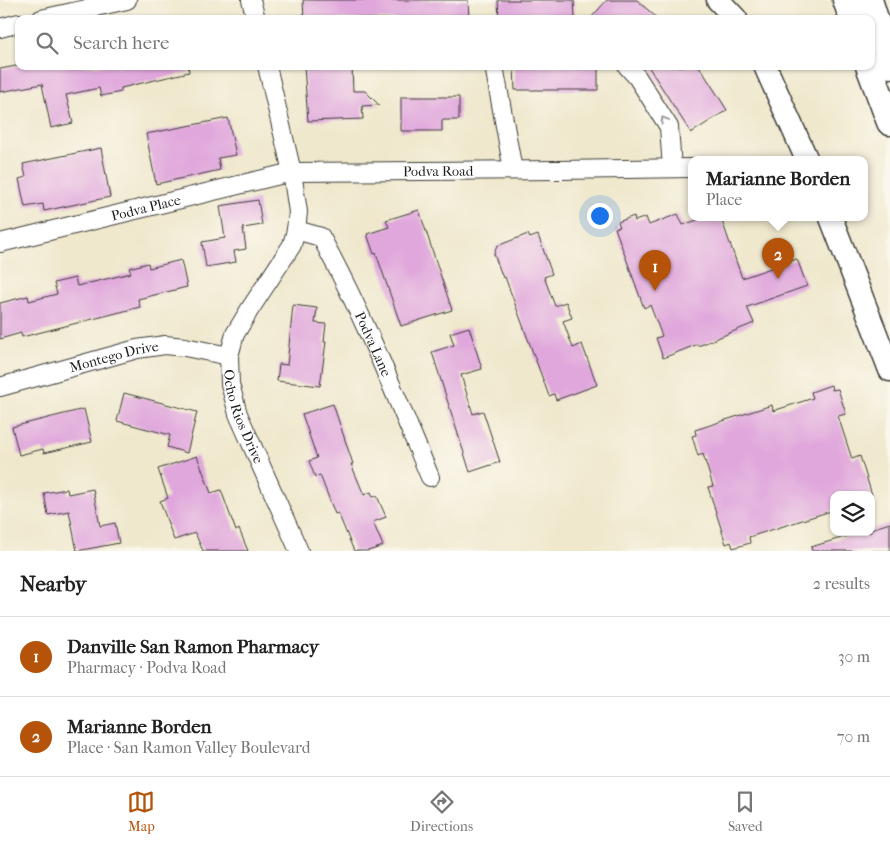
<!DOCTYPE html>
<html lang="en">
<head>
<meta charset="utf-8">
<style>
  :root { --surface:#fff; --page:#f2f2f2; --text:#222; --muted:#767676; --line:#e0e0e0; --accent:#b45309 }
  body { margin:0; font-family:"IM FELL French Canon",serif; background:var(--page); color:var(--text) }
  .controls { position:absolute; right:15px; bottom:15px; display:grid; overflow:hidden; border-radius:10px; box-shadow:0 1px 4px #0004 }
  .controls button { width:45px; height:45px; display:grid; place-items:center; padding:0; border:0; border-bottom:1px solid var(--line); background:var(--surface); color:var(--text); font:25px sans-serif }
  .you { position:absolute; left:599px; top:215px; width:18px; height:18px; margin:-12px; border:4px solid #fff; border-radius:50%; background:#1a73e8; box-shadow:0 0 0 8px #1a73e833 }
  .badge { display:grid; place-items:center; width:32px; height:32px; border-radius:50%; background:var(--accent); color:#fff; font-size:16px; font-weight:700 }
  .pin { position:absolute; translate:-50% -41px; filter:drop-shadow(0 1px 2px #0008) }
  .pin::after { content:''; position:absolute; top:26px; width:18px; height:15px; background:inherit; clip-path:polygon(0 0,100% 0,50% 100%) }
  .popup { position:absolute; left:688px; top:156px; width:180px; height:65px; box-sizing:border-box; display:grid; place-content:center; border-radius:10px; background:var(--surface); filter:drop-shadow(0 1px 4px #0005); font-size:16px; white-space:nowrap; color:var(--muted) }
  .popup b { font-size:19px; color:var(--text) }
  .popup::after { content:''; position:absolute; left:50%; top:100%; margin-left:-10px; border:10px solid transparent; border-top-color:var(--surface) }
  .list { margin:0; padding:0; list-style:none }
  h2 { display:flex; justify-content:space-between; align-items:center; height:65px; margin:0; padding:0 20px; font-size:21px }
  h2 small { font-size:16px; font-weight:400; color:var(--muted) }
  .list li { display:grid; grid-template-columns:32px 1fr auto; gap:15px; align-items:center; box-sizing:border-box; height:80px; padding:0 20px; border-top:1px solid var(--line) }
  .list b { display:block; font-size:19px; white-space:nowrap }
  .list p { margin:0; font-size:16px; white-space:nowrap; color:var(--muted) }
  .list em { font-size:16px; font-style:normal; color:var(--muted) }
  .icon { flex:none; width:28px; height:28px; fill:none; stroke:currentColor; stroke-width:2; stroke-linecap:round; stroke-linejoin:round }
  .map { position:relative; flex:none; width:890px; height:551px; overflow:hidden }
  .search { position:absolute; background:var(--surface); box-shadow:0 1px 4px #0004; left:15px; right:15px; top:15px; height:55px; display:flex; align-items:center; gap:12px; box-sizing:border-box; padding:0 18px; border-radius:10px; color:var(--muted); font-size:19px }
  .sheet { height:225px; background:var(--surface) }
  nav { display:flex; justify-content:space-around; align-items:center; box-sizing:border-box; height:70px; border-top:1px solid var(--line); background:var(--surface); font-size:14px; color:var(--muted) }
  nav a { display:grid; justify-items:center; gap:2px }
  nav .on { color:var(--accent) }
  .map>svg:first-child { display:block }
  .building { fill:#e0a7dc }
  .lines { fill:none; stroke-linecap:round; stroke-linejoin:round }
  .minor-casing { stroke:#3c3b37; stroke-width:20 }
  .major-casing { stroke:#3c3b37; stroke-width:25 }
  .highway-casing { stroke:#3c3b37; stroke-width:29 }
  .minor { stroke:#fff; stroke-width:18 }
  .major { stroke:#fff; stroke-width:22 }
  .highway { stroke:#fff; stroke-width:26 }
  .oneway { stroke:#999 }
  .labels { text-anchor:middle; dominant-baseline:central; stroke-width:4.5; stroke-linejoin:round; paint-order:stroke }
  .street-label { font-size:14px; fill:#1c1c1c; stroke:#fbf7ec }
</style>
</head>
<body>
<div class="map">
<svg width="890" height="551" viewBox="0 0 890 551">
  <rect width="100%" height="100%" fill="#fbf7ec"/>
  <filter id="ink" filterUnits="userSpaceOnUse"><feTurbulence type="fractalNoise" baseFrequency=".02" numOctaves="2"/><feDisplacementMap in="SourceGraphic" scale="10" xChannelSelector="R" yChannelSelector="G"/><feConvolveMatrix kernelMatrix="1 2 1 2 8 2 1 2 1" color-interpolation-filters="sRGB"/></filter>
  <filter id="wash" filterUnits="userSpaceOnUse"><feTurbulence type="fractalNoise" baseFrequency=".0096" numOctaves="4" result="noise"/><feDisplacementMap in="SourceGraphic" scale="20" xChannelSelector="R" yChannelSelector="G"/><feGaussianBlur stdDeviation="1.12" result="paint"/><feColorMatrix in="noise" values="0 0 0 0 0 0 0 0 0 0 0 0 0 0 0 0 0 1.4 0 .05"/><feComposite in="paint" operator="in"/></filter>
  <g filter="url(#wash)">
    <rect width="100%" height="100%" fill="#efe8cd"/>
    <g id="blocks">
      <g class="building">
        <path d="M303 0H468L469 19H304Z"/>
        <path d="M498 0H574L575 19H499Z"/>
        <path d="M607 0H637L658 19H590Z"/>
        <path d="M16 66H188L189 72 121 88V92L101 96 99 88 66 95 73 123 51 128 42 84 0 92V69Z"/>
        <path d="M304 66H352L353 91H365L379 105 362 106 363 119 308 121Z"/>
        <path d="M514 66H598V90H515Z"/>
        <path d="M648 66H699L727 110 691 133Z"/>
        <path d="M401 97H459V120H442V131H401Z"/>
        <path d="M228 118 236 155 218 158 220 170 156 184 146 134Z"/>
        <path d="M101 148 110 197 44 211 43 204 25 207 19 179 26 177 23 164Z"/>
        <path d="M258 200 262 225 243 228 246 249 234 251 236 262 206 267 202 242 225 238 220 206Z"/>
        <path d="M419 210 452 310 401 326 376 253 374 254 367 234 389 227 386 220Z"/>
        <path d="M678 214 683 225 703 218H721L742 278 797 259 807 286 747 307 754 323 698 346V344L663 358 656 338 662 336 650 305 644 308 615 228 620 227 618 222 634 216 635 221 646 217 649 225Z"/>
        <path d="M528 234 530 238 538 235 552 274 544 277 555 306 566 302 572 318 563 321 573 348 582 344 597 385 556 400 554 394 549 396 505 277 503 278 494 254 497 246Z"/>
        <path d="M181 260 187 287 138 299 140 307 22 337 21 333 0 339V303L28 296 29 301 57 294 54 283 75 278 77 286 131 273 129 268 148 263 149 268Z"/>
        <path d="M293 305 317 308 315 323 326 324 324 342H326L320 386 277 381 279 364 287 365Z"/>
        <path d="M469 327 482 369 461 375 473 414 483 411 500 462 470 472 432 352 454 345 450 333Z"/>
        <path d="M831 385 832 390 838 389 846 414 838 416 852 459 860 456 872 495H834V510L749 537 750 543 733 548 731 542 726 544 708 487 713 486 703 454 698 456 692 436 696 435 695 430 772 405 773 411 813 398 811 392Z"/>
        <path d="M124 393 197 412 187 453 167 447 170 435 117 421Z"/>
        <path d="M333 404 353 464H351L364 495 371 492 373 497 377 496 386 517 373 522 383 546 368 551H354L338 513 335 514 320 475 315 477 309 461 317 458 302 414Z"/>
        <path d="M84 409 92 442 44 453 43 449 19 455 12 427Z"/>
        <path d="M197 456 211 493 221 490 236 531 239 529 248 551H203L195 533 174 540 160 501 168 498 158 469Z"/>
        <path d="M67 489 68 494 93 489 100 526 115 523 119 543 77 551 69 511 48 515 44 493Z"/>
        <path d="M890 523V551H812L811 547 861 532H871V529Z"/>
      </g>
    </g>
  </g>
  <g filter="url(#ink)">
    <use href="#blocks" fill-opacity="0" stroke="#3c3b37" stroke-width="1"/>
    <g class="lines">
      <defs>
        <g id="minor">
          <path d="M251 0 256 19"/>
          <path d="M41 19 127 0"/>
          <path d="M0 28 19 23"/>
          <path id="s1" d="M267 66 292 172 558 170 692 168"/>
          <path d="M494 66 513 170"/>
          <path d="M627 66 637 77 669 127 672 168"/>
          <path id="s2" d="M296 230 321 237C363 314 396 396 430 477"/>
          <path id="s3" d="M0 243 292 172 298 212 296 230 292 245 250 309 235 334 229 356 230 384 238 414 299 551"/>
          <path id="s4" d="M0 387 137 349 165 345 185 347 229 356"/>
        </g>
        <g id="major">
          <path d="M718 0 736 19"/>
          <path d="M765 66 807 160"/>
          <path d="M831 218 890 370"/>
        </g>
        <g id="highway">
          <path d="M846 0 853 19"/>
          <path d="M869 0 890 65"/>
          <path d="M869 66 890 122"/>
        </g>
      </defs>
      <use href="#minor" class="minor-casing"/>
      <use href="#major" class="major-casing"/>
      <use href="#highway" class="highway-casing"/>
      <use href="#minor" class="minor"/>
      <use href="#major" class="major"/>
      <use href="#highway" class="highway"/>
    </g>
    <defs><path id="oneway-chevron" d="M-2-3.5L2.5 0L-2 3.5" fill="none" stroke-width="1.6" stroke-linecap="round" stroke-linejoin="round" transform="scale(1.25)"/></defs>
    <use class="oneway" href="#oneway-chevron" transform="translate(664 120) rotate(-121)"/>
  </g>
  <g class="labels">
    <g class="street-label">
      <text stroke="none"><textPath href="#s1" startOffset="255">Podva Road</textPath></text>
      <text stroke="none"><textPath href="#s3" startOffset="150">Podva Place</textPath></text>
      <text stroke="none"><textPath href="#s2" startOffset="145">Podva Lane</textPath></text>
      <text stroke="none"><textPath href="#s4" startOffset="118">Montego Drive</textPath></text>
      <text stroke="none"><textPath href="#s3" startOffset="566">Ocho Rios Drive</textPath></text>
    </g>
  </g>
</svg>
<div class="controls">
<button><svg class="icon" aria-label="layers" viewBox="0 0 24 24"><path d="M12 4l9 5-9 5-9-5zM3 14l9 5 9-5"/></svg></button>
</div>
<div class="you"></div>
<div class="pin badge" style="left:655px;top:291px">1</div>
<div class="pin badge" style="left:778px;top:279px">2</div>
<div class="popup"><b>Marianne Borden</b>Place</div>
<div class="search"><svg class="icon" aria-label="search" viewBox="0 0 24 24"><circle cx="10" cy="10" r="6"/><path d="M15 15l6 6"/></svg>Search here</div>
</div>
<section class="sheet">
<h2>Nearby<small>2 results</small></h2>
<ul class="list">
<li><span class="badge">1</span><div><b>Danville San Ramon Pharmacy</b><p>Pharmacy · Podva Road</p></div><em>30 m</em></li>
<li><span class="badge">2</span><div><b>Marianne Borden</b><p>Place · San Ramon Valley Boulevard</p></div><em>70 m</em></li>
</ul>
</section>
<nav>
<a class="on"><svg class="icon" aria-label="map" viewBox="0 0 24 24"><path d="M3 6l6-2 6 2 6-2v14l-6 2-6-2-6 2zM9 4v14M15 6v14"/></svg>Map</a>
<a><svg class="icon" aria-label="directions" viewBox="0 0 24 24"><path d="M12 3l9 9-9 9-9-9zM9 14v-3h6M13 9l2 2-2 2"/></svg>Directions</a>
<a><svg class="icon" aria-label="saved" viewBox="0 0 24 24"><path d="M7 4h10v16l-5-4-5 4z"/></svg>Saved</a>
</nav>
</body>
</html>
